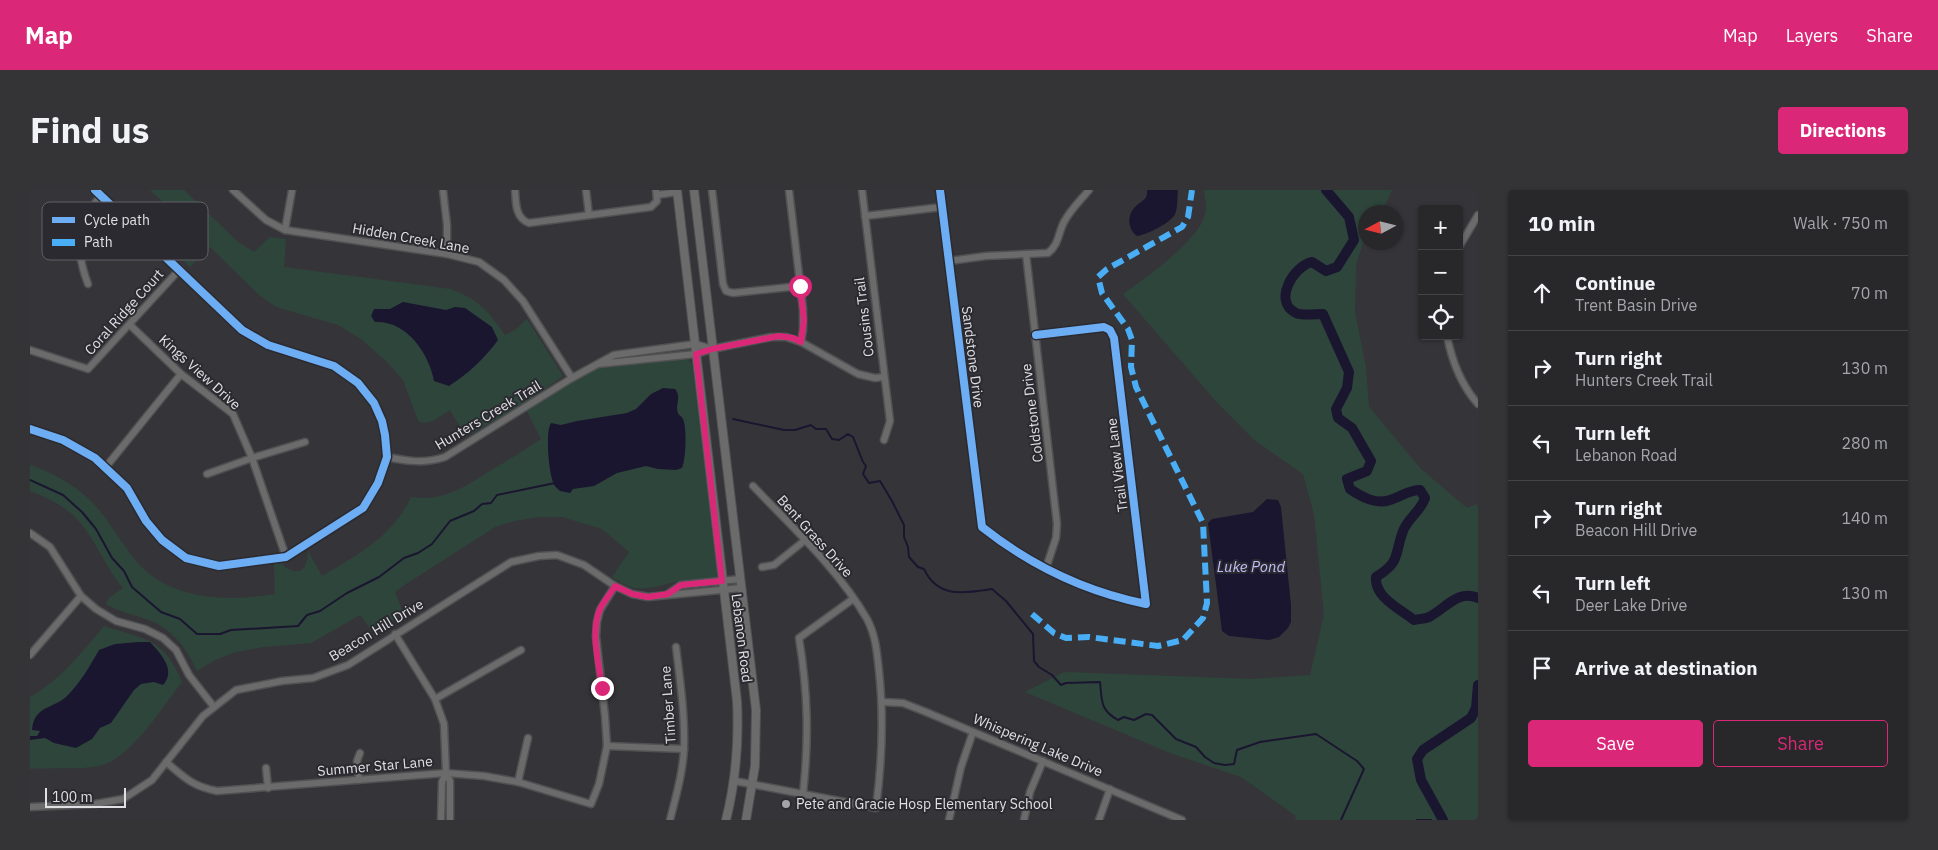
<!DOCTYPE html>
<html lang="en">
<head>
<meta charset="utf-8">
<style>
  :root { --surface:#28282b; --page:#343437; --text:#f1f3f6; --muted:#a5a6a9; --line:#444447; --accent:#db2777 }
  body { margin:0; font-family:"IBM Plex Sans",sans-serif; background:var(--page); color:var(--text) }
  .controls { position:absolute; right:15px; top:15px; display:grid; overflow:hidden; border-radius:5px; box-shadow:0 1px 4px #0004 }
  .controls button { width:45px; height:45px; display:grid; place-items:center; padding:0; border:0; border-bottom:1px solid var(--line); background:var(--surface); color:var(--text); font:25px sans-serif }
  .compass { position:absolute; left:1328px; top:15px; width:45px; height:45px; border-radius:50%; background:var(--surface); box-shadow:0 1px 4px #0004; rotate:263deg }
  .scale { position:absolute; left:15px; bottom:12px; width:81px; box-sizing:border-box; padding-left:5px; border:2px solid #e0dfe3; border-top:0; font-size:14px; line-height:18px; white-space:nowrap; color:#e0dfe3; -webkit-text-stroke:4px #2a2a30; paint-order:stroke }
  .stop { position:absolute; width:15px; height:15px; margin:-11px; border:4px solid #db2777; border-radius:50%; background:#fff }
  .stop.end { background:#db2777; border-color:#fff; box-shadow:0 1px 5px #0008 }
  .list { margin:0; padding:0; list-style:none }
  h2 { display:flex; justify-content:space-between; align-items:center; height:65px; margin:0; padding:0 20px; font-size:21px }
  h2 small { font-size:16px; font-weight:400; color:var(--muted) }
  .list li { display:grid; grid-template-columns:32px 1fr auto; gap:15px; align-items:center; box-sizing:border-box; height:75px; padding:0 20px; border-top:1px solid var(--line) }
  .list b { display:block; font-size:19px; white-space:nowrap }
  .list p { margin:0; font-size:16px; white-space:nowrap; color:var(--muted) }
  .list em { font-size:16px; font-style:normal; color:var(--muted) }
  .actions { display:flex; gap:10px; padding:15px 20px }
  .actions a { flex:1; padding:11px 0; border:1px solid var(--accent); border-radius:5px; text-align:center; font-size:18px; color:var(--accent) }
  .actions .main { background:var(--accent); color:#fff }
  .icon { flex:none; width:28px; height:28px; fill:none; stroke:currentColor; stroke-width:2; stroke-linecap:round; stroke-linejoin:round }
  .map { position:relative; flex:none; width:1448px; height:630px; overflow:hidden; border-radius:5px }
  header { display:flex; align-items:center; gap:30px; box-sizing:border-box; height:70px; padding:0 25px; background:var(--accent); color:#fff }
  header strong { font-size:24px }
  nav { display:flex; gap:28px; margin-inline-start:auto; font-size:18px }
  .intro { display:flex; align-items:center; justify-content:space-between; box-sizing:border-box; height:120px; padding:0 30px }
  h1 { margin:0; font-size:35px }
  .button { padding:12px 22px; border-radius:5px; background:var(--accent); color:#fff; font-size:18px; font-weight:700 }
  main { display:flex; gap:30px; padding:0 30px }
  aside { flex:1; background:var(--surface); border-radius:5px; box-shadow:0 1px 4px #0004 }
  .map>svg:first-child { display:block }
  .green { fill:#2e453b }
  .water { fill:#1a1630 }
  .lines { fill:none; stroke-linecap:round; stroke-linejoin:round }
  .stream { stroke:#1a1630; stroke-width:2 }
  .river { stroke:#1a1630; stroke-width:10 }
  .minor-casing { stroke:#515153; stroke-width:9 }
  .major-casing { stroke:#515153; stroke-width:10 }
  .minor { stroke:#6a6b6a; stroke-width:6 }
  .major { stroke:#6b6b6c; stroke-width:8 }
  .quiet { stroke:#49aef6; stroke-width:6; stroke-dasharray:12 6; stroke-linecap:butt }
  .cycleway-casing { stroke:#2a2a30; stroke-width:11 }
  .cycleway { stroke:#6dadf4; stroke-width:8 }
  .route { stroke:#db2777; stroke-width:6 }
  .poi-dot { fill:#a4a4a8; stroke:#2a2a30; stroke-width:2 }
  .labels { text-anchor:middle; dominant-baseline:central; stroke-width:4; stroke-linejoin:round; paint-order:stroke }
  .street-label { font-size:14px; fill:#e0dfe3; stroke:#2a2a30 }
  .poi-label { font-size:14px; fill:#e0dfe3; stroke:#2a2a30; text-anchor:start }
  .water-label { font-size:15px; font-style:italic; fill:#c2bdfa; stroke:#2a2a30 }
  .key { fill:#2a2a30; stroke:#616066; stroke-width:1 }
  .key-label { font-size:14px; fill:#e0dfe3 }
</style>
</head>
<body>
<header>
<strong>Map</strong>
<nav><a>Map</a><a>Layers</a><a>Share</a></nav>
</header>
<div class="intro"><h1>Find us</h1><a class="button">Directions</a></div>
<main>
<div class="map">
<svg width="1448" height="630" viewBox="0 0 1448 630">
  <rect width="100%" height="100%" fill="#353539"/>
  <g class="green">
    <path d="M120 0H154L208 52 224 62 240 47 256 49 254 77 421 99C452 112 456 119 475 145L485 140 497 129 533 186 493 214 436 247 420 220 403 231 392 233 388 230 373 190 357 172 331 149 308 135 246 117 228 104 180 57 160 77 148 65 167 44Z"/>
    <path d="M1174 0H1362L1352 22H1336L1335 47 1326 75 1325 122 1336 178 1339 217 1391 279 1437 318 1446 314 1448 317V630H1266L1265 625 1211 587 1140 563 995 502 1034 482 1221 489 1280 485 1294 425 1284 324 1273 284 1223 249 1184 209 1093 104C1115 88 1173 49 1176 20 1176 13 1175 6 1174 0Z"/>
    <path d="M657 169 662 174 688 385 685 388C672 389 658 389 645 392 617 398 608 405 582 387L599 362 572 339 532 327H509L484 331 465 337 373 396 365 402 374 425 342 441 330 425 281 453 234 457 206 462 185 470 167 481C156 457 142 438 116 429 102 424 89 422 76 414L79 408 93 398C73 375 63 340 38 321 27 312 13 306 0 301V275C25 283 53 300 69 320 83 337 93 356 107 372 141 411 199 412 245 404L244 373 250 372C256 379 270 388 276 374 278 370 277 365 278 361L292 386C328 365 363 346 381 307 416 312 437 295 465 278 480 269 496 259 511 249L497 221 545 190 568 178Z"/>
    <path d="M74 436C116 450 133 447 152 492 132 517 101 569 69 576 47 580 23 577 0 579V507C31 490 52 462 74 436Z"/>
  </g>
  <g class="water">
    <path d="M1117 0H1148C1147 7 1148 18 1145 24 1141 33 1116 45 1107 46 1097 39 1097 24 1106 16 1112 10 1118 10 1117 0Z"/>
    <path d="M373 112 416 120 425 117 435 118 462 137 468 150C455 168 438 184 419 196L404 191C399 163 376 130 345 132L341 126 344 119H360Z"/>
    <path d="M633 198 645 199C652 207 645 214 648 223 649 226 652 226 653 229 657 238 656 269 652 278L646 280 628 279 616 276 587 283 564 296 543 299 540 303 530 301C527 298 524 296 523 292 519 282 515 242 521 233L531 235 547 231 597 223 606 219 621 204Z"/>
    <path d="M1237 309 1248 310 1251 317 1261 415V432L1258 438 1249 447 1239 450 1199 446 1192 441 1178 333 1182 329 1223 322Z"/>
    <path d="M108 452H120C130 463 147 480 133 495L124 492 111 494 104 500 81 533 70 538 62 549 46 558 24 553 15 548 0 550V546H7L10 541 2 540C4 515 24 519 37 506 50 493 60 476 69 460L85 454Z"/>
  </g>
  <g class="lines">
    <g class="stream">
      <path d="M703 229 754 240H765L781 235 786 239H796L802 249 809 250 818 244 823 247 833 272 836 276 833 284 839 293 850 291 862 311 874 335V347L878 357 879 367 888 377 894 379C908 409 935 403 962 399L976 411 1003 444 1004 471 1009 477 1022 485 1031 495 1036 493 1070 492C1072 511 1070 520 1088 530L1094 527 1104 530 1116 524 1122 525 1146 549 1166 557 1175 567 1184 573 1195 575 1204 574 1207 560 1230 552 1286 544 1327 571 1334 579 1311 630"/>
      <path d="M0 290 33 305 52 322 66 339 82 368 94 381 102 397 131 422 150 429 167 444H190L201 440 268 436 277 425 290 421 317 403 349 387 374 368 388 363 402 354 420 331 444 321 452 314 461 313 467 305 525 293"/>
      <path d="M1387 630H1401"/>
    </g>
    <g class="river">
      <path d="M1296 0 1319 27 1324 50 1307 77 1296 81 1282 72C1264 76 1242 111 1266 123 1272 126 1285 124 1293 124L1319 182 1317 198 1306 219 1308 228 1322 238 1341 271 1337 281 1317 289 1320 299C1332 307 1346 315 1360 310 1371 307 1378 300 1390 300L1395 308C1391 321 1378 328 1373 341 1364 365 1371 372 1346 387 1344 407 1370 419 1384 430 1388 429 1395 429 1399 427 1415 419 1428 399 1448 408"/>
      <path d="M1413 630 1391 590 1387 569 1393 560 1441 528 1446 518 1448 495"/>
    </g>
    <defs>
      <g id="minor">
        <path d="M203 0 236 30 255 40 417 64 449 72 474 90 493 111 542 188"/>
        <path d="M413 0 417 35V64"/>
        <path d="M485 0C486 12 485 28 499 33L621 17 627 11 626 0"/>
        <path d="M556 0 559 25"/>
        <path d="M682 0 693 94 696 101 703 103 770 96"/>
        <path d="M759 0 773 119V140L771 152"/>
        <path d="M832 0 860 231 854 250"/>
        <path d="M910 0 952 337C1000 375 1057 402 1116 414L1084 148 1080 140 1074 137 1006 145"/>
        <path d="M627 5 647 2"/>
        <path d="M835 26 912 17"/>
        <path d="M255 40 262 0"/>
        <path d="M1429 57 1448 25"/>
        <path d="M996 64 1027 334 1026 348 1016 378"/>
        <path d="M919 71 956 66 1018 63C1029 55 1028 43 1034 32 1041 19 1050 11 1059 0"/>
        <path d="M58 94C44 57 47 36 71 5"/>
        <path d="M100 135 151 184 203 224 222 268 256 367"/>
        <path d="M1417 146C1422 171 1431 195 1448 214"/>
        <path d="M0 160 58 179 150 79"/>
        <path d="M568 174 666 164 682 159 741 147H756L771 152 828 184 845 188 854 187"/>
        <path d="M0 239 33 250 65 268 97 298 116 331 132 350 156 368 189 376 256 367 333 318 348 293 357 267 355 245 352 231 344 213 328 193 304 176 238 155 212 140 65 0"/>
        <path d="M357 267C377 271 394 274 415 267L542 188 584 165 665 154 682 159"/>
        <path d="M75 278 151 184"/>
        <path d="M177 284 222 268 275 252"/>
        <path d="M0 343 20 357 51 406 66 419 86 431 115 439 133 448 146 460 159 485 184 517"/>
        <path d="M732 377 744 375 774 351"/>
        <path d="M638 404 651 395 710 389"/>
        <path d="M365 444 405 509 414 534 416 583 420 591V630"/>
        <path d="M0 465 51 406"/>
        <path d="M405 509 491 460"/>
        <path d="M852 512 873 513 896 522 1152 630"/>
        <path d="M577 556 654 559"/>
        <path d="M136 572C155 588 162 596 187 601L416 583 454 586 488 592 561 614 569 594 577 556 575 526 566 446 567 432 570 420 585 396"/>
        <path d="M236 578 238 598"/>
        <path d="M329 590 327 571 330 563"/>
        <path d="M705 591 846 618C852 572 854 527 849 481 847 463 846 446 837 429 808 379 763 338 723 296"/>
        <path d="M488 592 498 548"/>
        <path d="M773 604C779 549 778 503 769 448L823 409"/>
        <path d="M0 617 65 614 93 609 122 590 173 526 206 500 252 491 283 488 318 475 481 372 509 366 527 365 554 375 585 396 602 404 618 407 711 398"/>
        <path d="M411 630 412 592 416 583"/>
        <path d="M640 630C646 606 653 582 654 558 655 524 650 490 646 457"/>
        <path d="M919 630 931 577 943 542"/>
        <path d="M994 630 1000 602 1013 571"/>
        <path d="M1069 630 1080 599"/>
      </g>
      <g id="major">
        <path d="M647 0 707 511C709 551 706 590 696 630"/>
        <path d="M664 0 726 520 725 576 716 630"/>
      </g>
    </defs>
    <use href="#minor" class="minor-casing"/>
    <use href="#major" class="major-casing"/>
    <use href="#minor" class="minor"/>
    <use href="#major" class="major"/>
    <path class="quiet" d="M1002 424 1024 443 1036 448 1059 447 1128 456 1153 450 1173 428 1177 413 1173 333 1106 197 1101 177 1102 150 1098 139 1072 103 1068 87 1077 79 1152 37 1158 27 1162 0"/>
    <defs>
      <g id="cycleway">
        <path d="M910 0 952 337C1000 375 1057 402 1116 414L1084 148 1080 140 1074 137 1006 145"/>
        <path d="M0 239 33 250 65 268 97 298 116 331 132 350 156 368 189 376 256 367 333 318 348 293 357 267 355 245 352 231 344 213 328 193 304 176 238 155 212 140 65 0"/>
      </g>
    </defs>
    <use href="#cycleway" class="cycleway-casing"/>
    <use href="#cycleway" class="cycleway"/>
  </g>
  <g class="lines">
    <path class="route" d="M572 498C569 474 560 442 570 419 574 411 581 403 585 396L602 404 618 407 638 404 651 395 692 391 666 164 682 159 749 146 763 148 771 152 774 130 770 96"/>
  </g>
  <circle class="poi-dot" cx="756" cy="614" r="5"/>
  <g class="labels">
    <g class="street-label">
      <text transform="translate(381 48) rotate(10)">Hidden Creek Lane</text>
      <text transform="translate(94 122) rotate(-48)">Coral Ridge Court</text>
      <text transform="translate(834 127) rotate(-97)">Cousins Trail</text>
      <text transform="translate(943 167) rotate(83)">Sandstone Drive</text>
      <text transform="translate(170 182) rotate(42)">Kings View Drive</text>
      <text transform="translate(1002 223) rotate(-97)">Coldstone Drive</text>
      <text transform="translate(458 225) rotate(-31)">Hunters Creek Trail</text>
      <text transform="translate(1087 275) rotate(-97)">Trail View Lane</text>
      <text transform="translate(785 346) rotate(48)">Bent Grass Drive</text>
      <text transform="translate(346 440) rotate(-31)">Beacon Hill Drive</text>
      <text transform="translate(712 448) rotate(83)">Lebanon Road</text>
      <text transform="translate(638 515) rotate(-94)">Timber Lane</text>
      <text transform="translate(1008 555) rotate(23)">Whispering Lake Drive</text>
      <text transform="translate(345 576) rotate(-5)">Summer Star Lane</text>
    </g>
    <g class="poi-label">
      <text x="766" y="614">Pete and Gracie Hosp Elementary School</text>
    </g>
    <g class="water-label">
      <text x="1221" y="376">Luke Pond</text>
    </g>
  </g>
  <rect x="12" y="12" width="166" height="58" rx="8" class="key"/>
  <rect x="22" y="27" width="23" height="6" fill="#6dadf4"/>
  <rect x="22" y="49" width="23" height="7" fill="#49aef6"/>
  <g class="key-label">
    <text x="54" y="35">Cycle path</text>
    <text x="54" y="57">Path</text>
  </g>
</svg>
<div class="controls">
<button>+</button>
<button>−</button>
<button><svg class="icon" aria-label="locate" viewBox="0 0 24 24"><circle cx="12" cy="12" r="6"/><path d="M12 2v4M12 18v4M2 12h4M18 12h4"/></svg></button>
</div>
<svg class="compass" viewBox="-18 -18 36 36"><path d="M0-13l5 13h-10z" fill="#e53935"/><path d="M0 13l5-13h-10z" fill="#a5a6a9"/></svg>
<div class="scale">100 m</div>
<div class="stop" style="left:770px;top:96px"></div>
<div class="stop end" style="left:572px;top:498px"></div>
</div>
<aside>
<h2>10 min<small>Walk · 750 m</small></h2>
<ul class="list">
<li><svg class="icon" aria-label="ahead" viewBox="0 0 24 24"><path d="M12 20V5M6 11l6-6 6 6"/></svg><div><b>Continue</b><p>Trent Basin Drive</p></div><em>70 m</em></li>
<li><svg class="icon" aria-label="right" viewBox="0 0 24 24"><path d="M7 20v-9h11M14 6l5 5-5 5"/></svg><div><b>Turn right</b><p>Hunters Creek Trail</p></div><em>130 m</em></li>
<li><svg class="icon" aria-label="left" viewBox="0 0 24 24"><path d="M17 20v-9H6M10 6l-5 5 5 5"/></svg><div><b>Turn left</b><p>Lebanon Road</p></div><em>280 m</em></li>
<li><svg class="icon" aria-label="right" viewBox="0 0 24 24"><path d="M7 20v-9h11M14 6l5 5-5 5"/></svg><div><b>Turn right</b><p>Beacon Hill Drive</p></div><em>140 m</em></li>
<li><svg class="icon" aria-label="left" viewBox="0 0 24 24"><path d="M17 20v-9H6M10 6l-5 5 5 5"/></svg><div><b>Turn left</b><p>Deer Lake Drive</p></div><em>130 m</em></li>
<li><svg class="icon" aria-label="arrive" viewBox="0 0 24 24"><path d="M6 21V4h12l-3 4 3 4H6"/></svg><div><b>Arrive at destination</b></div></li>
</ul>
<div class="actions"><a class="main">Save</a><a>Share</a></div>
</aside>
</main>
</body>
</html>
